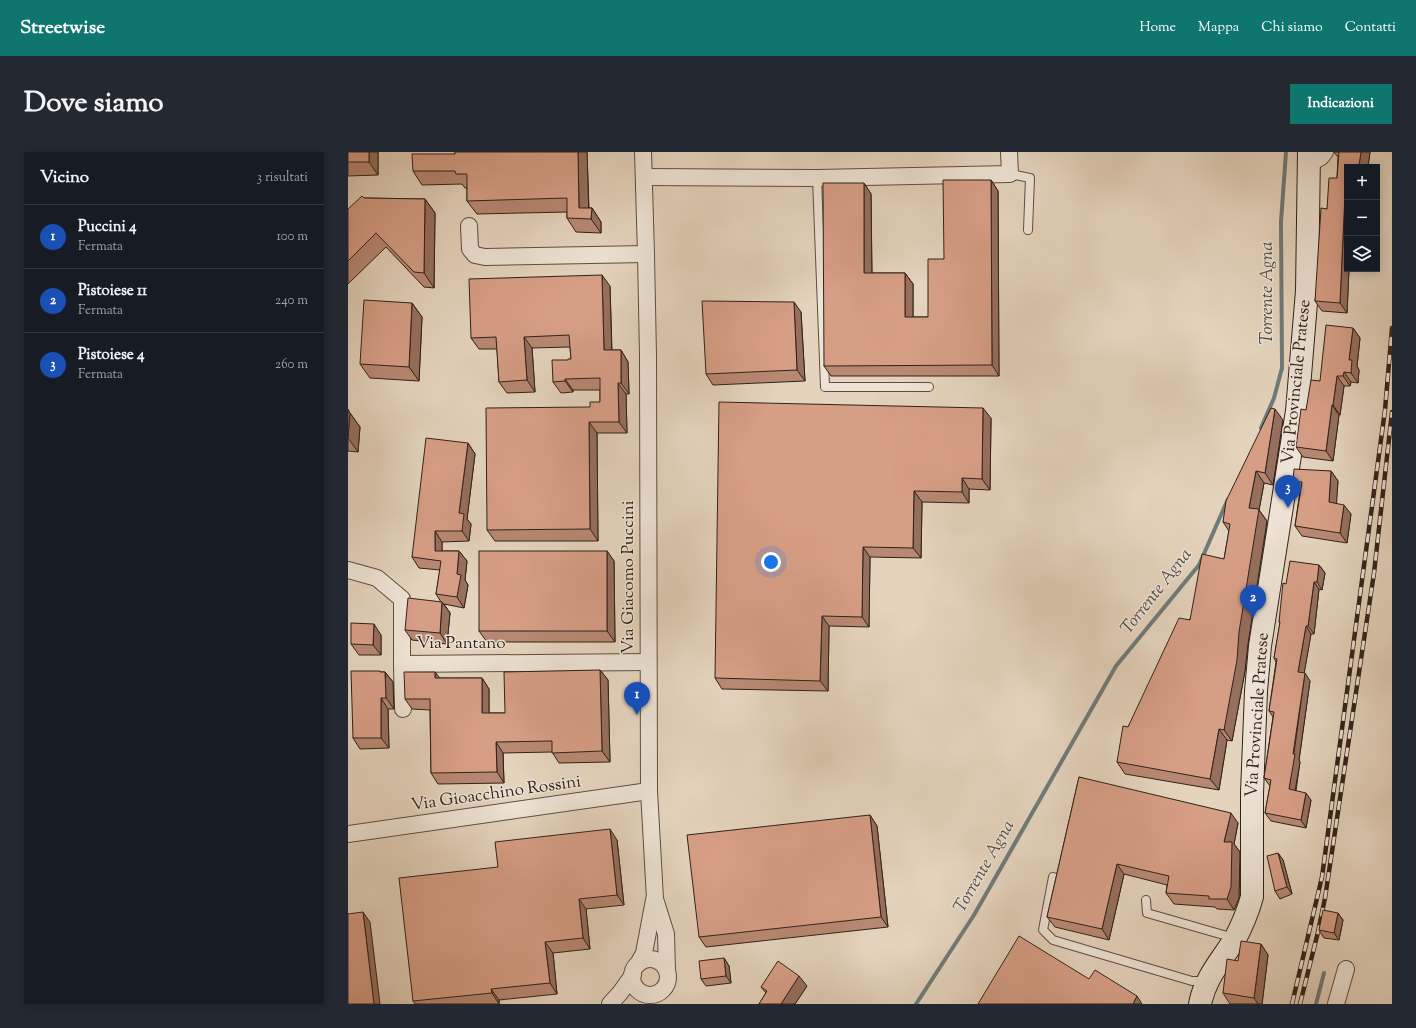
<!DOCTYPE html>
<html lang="it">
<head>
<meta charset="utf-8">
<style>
  :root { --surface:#171b24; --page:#242831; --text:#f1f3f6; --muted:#9ea1a6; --line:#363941; --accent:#0f766e }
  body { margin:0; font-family:"Sorts Mill Goudy",serif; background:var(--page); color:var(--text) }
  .controls { position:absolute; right:12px; top:12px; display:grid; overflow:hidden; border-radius:0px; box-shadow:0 2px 10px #0003 }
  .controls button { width:36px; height:36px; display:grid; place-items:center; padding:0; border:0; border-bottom:1px solid var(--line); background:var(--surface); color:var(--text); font:20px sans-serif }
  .you { position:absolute; left:423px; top:410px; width:14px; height:14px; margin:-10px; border:3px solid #fff; border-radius:50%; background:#1a73e8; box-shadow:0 0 0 6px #1a73e833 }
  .badge { display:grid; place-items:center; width:26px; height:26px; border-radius:50%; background:var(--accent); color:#fff; font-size:13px; font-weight:700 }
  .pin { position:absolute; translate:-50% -33px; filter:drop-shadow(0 1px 2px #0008) }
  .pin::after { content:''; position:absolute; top:21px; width:14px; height:12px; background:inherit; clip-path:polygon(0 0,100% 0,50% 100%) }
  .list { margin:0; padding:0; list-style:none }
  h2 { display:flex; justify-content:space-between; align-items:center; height:52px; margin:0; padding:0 16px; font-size:17px }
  h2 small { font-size:13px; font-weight:400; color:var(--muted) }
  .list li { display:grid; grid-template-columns:26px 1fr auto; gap:12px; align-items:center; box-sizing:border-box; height:64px; padding:0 16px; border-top:1px solid var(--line) }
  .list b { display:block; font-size:15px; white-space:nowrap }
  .list p { margin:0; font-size:13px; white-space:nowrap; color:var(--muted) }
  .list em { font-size:13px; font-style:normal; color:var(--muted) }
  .icon { flex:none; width:22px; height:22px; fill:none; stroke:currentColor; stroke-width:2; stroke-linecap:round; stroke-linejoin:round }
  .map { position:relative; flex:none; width:1044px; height:852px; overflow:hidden; border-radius:0px }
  header { display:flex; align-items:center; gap:24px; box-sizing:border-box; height:56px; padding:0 20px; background:var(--accent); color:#fff }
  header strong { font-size:19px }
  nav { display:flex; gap:22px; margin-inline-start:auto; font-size:14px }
  .intro { display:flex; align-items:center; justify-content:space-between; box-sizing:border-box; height:96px; padding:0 24px }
  h1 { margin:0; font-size:28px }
  .button { padding:10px 18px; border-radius:0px; background:var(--accent); color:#fff; font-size:14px; font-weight:700 }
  main { display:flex; gap:24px; padding:0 24px }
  aside { flex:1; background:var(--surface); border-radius:0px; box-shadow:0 2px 10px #0003 }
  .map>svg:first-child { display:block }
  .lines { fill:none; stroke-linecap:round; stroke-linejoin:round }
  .stream { stroke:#6e7b79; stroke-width:4 }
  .lane-casing { stroke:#5d4e43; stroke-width:10 }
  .street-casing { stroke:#5d4e43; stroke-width:18 }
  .secondary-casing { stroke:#30221a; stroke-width:24 }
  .lane { stroke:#ede2d4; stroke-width:8 }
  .street { stroke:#ede2d4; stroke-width:16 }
  .secondary { stroke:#ede2d4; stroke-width:22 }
  .rail-casing { stroke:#30221a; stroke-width:4.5 }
  .rail { stroke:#ede2d4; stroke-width:3; stroke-dasharray:9; stroke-linecap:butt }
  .wall { fill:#b98873; stroke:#30221a }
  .shaded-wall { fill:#966f5e; stroke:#30221a }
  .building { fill:#d79e86; stroke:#30221a }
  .labels { text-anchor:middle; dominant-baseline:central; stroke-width:3; stroke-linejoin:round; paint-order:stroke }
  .street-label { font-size:17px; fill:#30221a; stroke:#ede2d4 }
  .water-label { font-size:18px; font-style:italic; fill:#4f4e4a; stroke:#ede2d4 }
</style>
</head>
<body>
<header>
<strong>Streetwise</strong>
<nav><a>Home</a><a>Mappa</a><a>Chi siamo</a><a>Contatti</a></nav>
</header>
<div class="intro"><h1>Dove siamo</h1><a class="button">Indicazioni</a></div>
<main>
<aside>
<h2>Vicino<small>3 risultati</small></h2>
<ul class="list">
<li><span class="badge" style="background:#1a4fb4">1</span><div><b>Puccini 4</b><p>Fermata</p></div><em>100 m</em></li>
<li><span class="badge" style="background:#1a4fb4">2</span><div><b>Pistoiese 11</b><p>Fermata</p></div><em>240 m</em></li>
<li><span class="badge" style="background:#1a4fb4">3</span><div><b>Pistoiese 4</b><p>Fermata</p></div><em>260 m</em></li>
</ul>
</aside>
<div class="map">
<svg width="1044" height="852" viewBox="0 0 1044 852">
  <rect width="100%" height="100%" fill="#e4d3bd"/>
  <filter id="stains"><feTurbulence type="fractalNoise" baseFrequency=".005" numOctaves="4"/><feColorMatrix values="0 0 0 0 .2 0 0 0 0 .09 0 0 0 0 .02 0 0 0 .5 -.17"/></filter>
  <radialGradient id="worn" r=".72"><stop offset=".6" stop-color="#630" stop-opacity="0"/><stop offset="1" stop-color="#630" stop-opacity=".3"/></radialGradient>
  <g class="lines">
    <g class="stream">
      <path d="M913 276 926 246 934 216 933 70 938 0"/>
      <path d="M568 852 626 763 768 514 851 413 880 347"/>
      <path d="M968 852 976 821"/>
    </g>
    <defs>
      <g id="lane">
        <path d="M662 22 682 26 680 78"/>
        <path d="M469 26 477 235H581"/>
        <path d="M705 725 695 778 705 788 844 829H858"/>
        <path d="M798 748 799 761 886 786"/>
      </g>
      <g id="street">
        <path d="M295 0 298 102 300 204 301 639 307 747 318 782 319 819"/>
        <path d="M961 12 973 5 977 0"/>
        <path d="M296 25 469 26 662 22 661 0"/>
        <path d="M121 74 122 97 127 103 137 105 298 102"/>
        <path d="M0 418 29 426 54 447V512L300 510"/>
        <path d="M54 512 55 557"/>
        <path d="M0 682 301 639"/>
        <circle cx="302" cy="825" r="18"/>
        <path d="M290 812 296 801 306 748"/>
        <path d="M262 852 272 841 285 823"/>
        <path d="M988 852 998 817"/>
      </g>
      <path id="secondary" d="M852 852C857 826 873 809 887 787 894 774 900 759 904 745V641L908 539 912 494 949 259 959 139 961 0"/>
    </defs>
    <use href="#lane" class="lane-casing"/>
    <use href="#street" class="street-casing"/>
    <use href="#secondary" class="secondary-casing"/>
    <use href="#lane" class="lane"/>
    <use href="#street" class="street"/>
    <use href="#secondary" class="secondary"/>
    <defs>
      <g id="rail">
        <path d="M944 852 974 725 1037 258 1044 176"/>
        <path d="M952 852 970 780 977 746 1026 421 1044 260"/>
      </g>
    </defs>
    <use href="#rail" class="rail-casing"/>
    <use href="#rail" class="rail"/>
  </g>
  <g class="wall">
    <path d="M0 0H30V23L0 24Z"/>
    <path d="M107 0H239L241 56H244L253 70V81L228 80 219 66V60L129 62 119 49V36H117L114 32 74 33 65 19 107 2Z"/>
    <path d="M986 0H1022L1020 14 999 15V117H1001L999 161 974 159 967 149 979 57 989 26 990 4H989Z"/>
    <path d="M643 28 650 39 651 224H483L476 214 516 31 523 42 524 121H557L565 132V165H580L596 107Z"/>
    <path d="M16 46 77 47 87 61 86 136 76 135 38 95 0 132V57Z"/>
    <path d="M262 134 264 198H273L280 210 281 242H278L279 281H249L250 389H147L139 378 242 255 252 250V238H225V240L213 241 205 230 220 208 223 207 222 195 184 196 187 240 159 241 151 230 149 197H131L123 186Z"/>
    <path d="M64 151 74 165 71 229 22 226 12 212Z"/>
    <path d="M453 160 457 229 365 233 358 222Z"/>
    <path d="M1005 176 1012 186 1009 214 1011 218 1010 231 1003 230 1002 234H996L992 263H991L985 309 955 305 948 295 958 258 972 229Z"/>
    <path d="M0 257 2 261 12 275 10 300 0 299Z"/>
    <path d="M643 266 642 338 621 337V351L574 350 573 406 522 405 521 475 481 474 480 539 374 537 367 526Z"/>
    <path d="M935 268 925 333 916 331 911 358 919 369 900 492 897 519 884 589 879 588 871 638 777 622 769 610 780 575 876 407 881 379 875 370Z"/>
    <path d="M120 291 127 302 119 367 123 372 121 389 94 390V399H111L119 409 117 428 120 433 116 456 96 452 102 461 99 492 64 488 57 478 93 450 88 442 92 418 71 416 64 405Z"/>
    <path d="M983 319 990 329 988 351 1003 362 999 391 954 384 947 374 952 339 945 329Z"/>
    <path d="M259 399 266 409 267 490H139L131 479Z"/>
    <path d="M971 413 977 421 974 438 971 437 966 482H963L956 521 962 529 951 608 952 610 948 639 963 648 958 676 923 669 917 661 922 634 916 626 925 565 921 559 928 510 926 506 932 471 931 470 938 432Z"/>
    <path d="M33 483V503H11L3 492Z"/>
    <path d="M252 518 260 528 262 610 211 611 204 600 155 601 156 631 90 632 83 621 82 558 64 557 57 547 87 520 91 526H134L141 537V561H157Z"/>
    <path d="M32 519 33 520H37L45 530 46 557H40L41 596 12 597 5 586Z"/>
    <path d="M731 625 890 671 886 692 892 700 891 746 886 758 869 757 867 755 826 752 818 741 819 733 776 722 761 788 707 775 699 765Z"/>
    <path d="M522 663 529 674 540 775 358 795 351 785Z"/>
    <path d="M269 688 276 753 238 757 242 797 205 801 209 842 151 848V852H67L65 849 150 715Z"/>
    <path d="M930 701 935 708 944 742 932 747 927 739Z"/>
    <path d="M990 761 995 768 991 788 976 786 971 778Z"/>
    <path d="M913 792 920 803 914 852H882L875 841 890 809Z"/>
    <path d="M376 806 381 814 383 831 358 834 353 827Z"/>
    <path d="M459 834 447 852H411L418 841 413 835Z"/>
  </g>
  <g class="shaded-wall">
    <path d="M21 0H30V23L21 10Z"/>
    <path d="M230 0H239L241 67 231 56Z"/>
    <path d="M1013 0H1022L1020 15 1011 13Z"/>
    <path d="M643 28 650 39 651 224 644 213Z"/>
    <path d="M516 31 523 42 524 132 516 121Z"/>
    <path d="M997 42 999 44V117H1001L999 161 992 151Z"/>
    <path d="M77 47 87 61 86 136 76 121Z"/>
    <path d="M244 56 253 70V81L243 67Z"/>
    <path d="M557 121 565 132V175L557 165Z"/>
    <path d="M254 123 262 134 264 209 256 198Z"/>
    <path d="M446 150 453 160 457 229 449 218Z"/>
    <path d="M64 151 74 165 71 229 61 215Z"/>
    <path d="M1005 176 1012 186 1009 214 1011 218 1010 231 1003 221 1001 208Z"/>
    <path d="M176 185 184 196 187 240 179 228Z"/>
    <path d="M273 198 280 210 281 242 273 231Z"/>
    <path d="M996 220 1003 230 1002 234 995 224Z"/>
    <path d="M989 224 996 234 992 263 985 253Z"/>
    <path d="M217 227 225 238V240L217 229Z"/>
    <path d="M270 231 278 242 279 281 271 270Z"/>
    <path d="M984 253 991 263 985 309 978 299Z"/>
    <path d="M635 256 643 266 642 338 634 327Z"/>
    <path d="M927 257 935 268 925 333 917 321Z"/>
    <path d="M2 261 12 275 10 300 0 286Z"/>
    <path d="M241 270 249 281 250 389 242 377Z"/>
    <path d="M120 291 127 302 119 367 123 372 121 389 114 379 111 361Z"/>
    <path d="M908 319 916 331 911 358 919 369 900 492 897 519 884 589 876 578 901 356Z"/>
    <path d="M983 319 990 329 988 360 981 350Z"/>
    <path d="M614 326 621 337V351L614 340Z"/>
    <path d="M566 339 574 350 573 406 565 396Z"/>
    <path d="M996 353 1003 362 999 391 992 381Z"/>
    <path d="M87 379 94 390V410L87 399Z"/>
    <path d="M515 395 522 405 521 475 514 465Z"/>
    <path d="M111 399 119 409 117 428 120 433 116 456 109 445V422Z"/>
    <path d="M259 399 266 409 267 490 259 479Z"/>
    <path d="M971 413 977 421 974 438 969 430Z"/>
    <path d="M966 430 971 437 966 482 960 474Z"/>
    <path d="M94 450 102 461 99 492 92 481Z"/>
    <path d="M474 464 481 474 480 539 472 529Z"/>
    <path d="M26 472 33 483V503L25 493Z"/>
    <path d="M958 474 963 482 955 528 950 520Z"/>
    <path d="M252 518 260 528 262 610 254 599Z"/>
    <path d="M32 519 38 526 37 520 45 530 46 557 38 546Z"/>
    <path d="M87 520 95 530 87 526Z"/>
    <path d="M957 521 962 529 951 608 952 610 946 645 941 637Z"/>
    <path d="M134 526 141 537V572L134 561Z"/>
    <path d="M33 546 40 557 41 596 33 586Z"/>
    <path d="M871 577 879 588 871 638 862 627Z"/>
    <path d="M148 590 155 601 156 631 149 620Z"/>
    <path d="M958 641 963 648 958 676 953 668Z"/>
    <path d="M883 661 890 671 886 692 892 700 891 746 886 758 879 747 876 690Z"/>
    <path d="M522 663 529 674 540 775 533 765Z"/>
    <path d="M262 677 269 688 276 753 269 743Z"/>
    <path d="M930 701 935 708 944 742 939 735Z"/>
    <path d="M769 712 776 722 761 788 754 777Z"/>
    <path d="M231 747 238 757 242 797 235 786Z"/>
    <path d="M15 760 22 770 32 852H26Z"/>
    <path d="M990 761 995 768 991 788 986 781Z"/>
    <path d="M197 790 205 801 209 842 202 831Z"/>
    <path d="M913 792 920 803 914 852H910L906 846Z"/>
    <path d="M376 806 381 814 383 831 378 824Z"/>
    <path d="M451 824 459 834 447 852H433Z"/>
    <path d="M143 837 151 848V852L144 841Z"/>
    <path d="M789 844 794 852H785Z"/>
  </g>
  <g class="building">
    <rect x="0" y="0" width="21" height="10"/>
    <path d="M107 0H230L231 56H244L243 67 219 66V46L119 49V22H108L107 19H65L64 2H107Z"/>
    <path d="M991 0H1013L1011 13 1022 14V15H999V42H997L992 151 967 149 973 56 979 57 981 26H989Z"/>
    <path d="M595 28H643L644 213 476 214 475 31H516V121H557V165H580V107H596Z"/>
    <path d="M14 44 16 46 77 47 76 121 66 120 28 81 0 109V57Z"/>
    <path d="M254 123 256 198H273V231H270L271 270H241L242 377 139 378 138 256 242 255V250H252V226L217 227V229L205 230 204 208H220V207H223L221 183 176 185 179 228 151 230 148 185 123 186 121 127Z"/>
    <path d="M16 148 64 151 61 215 12 212Z"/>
    <path d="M354 149 446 150 449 218 358 222Z"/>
    <path d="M978 173 1005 176 1001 208H1004L1003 221 996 220 995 224H989L985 253H984L978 299 948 295 953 257 958 258 963 228 972 229Z"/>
    <path d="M371 250 635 256 634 327 614 326V340L566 339 565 396 515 395 514 465 474 464 472 529 367 526Z"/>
    <path d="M923 256 927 257 917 321 908 319 901 356 911 357 891 480 889 508 876 578 871 577 862 627 769 610 775 574 780 575 831 466 842 468 854 402 876 407 882 372 875 370 878 349Z"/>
    <path d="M0 260 2 261 0 285Z"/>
    <path d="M78 286 120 291 111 361 116 362 114 379H87V399H111L109 422 113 423 109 445 88 442 93 409 64 405Z"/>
    <path d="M946 317 983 319 981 350 996 353 992 381 947 374 954 330 945 329Z"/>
    <rect x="131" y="399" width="128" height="80"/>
    <path d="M942 409 971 413 969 430H966L960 474H958L950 520 957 521 945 602H947L941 637 958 641 953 668 917 661 923 628 916 626 926 560 921 559 929 507 926 506 932 470H931L935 431 938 432Z"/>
    <path d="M60 446 94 450 92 481 57 478Z"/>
    <path d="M3 471 26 472 25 493 3 492Z"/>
    <path d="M252 518 254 599 204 601V589L148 590 149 620 83 621 82 547H57L56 520H87V526H134V561H157L156 520Z"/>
    <path d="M3 519H32V520H37L38 546H33V586H5Z"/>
    <path d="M731 625 883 661 876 690H884L883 735 879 747H861V744L818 741 821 724 769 712 754 777 699 765Z"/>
    <path d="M522 663 533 765 351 785 339 683Z"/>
    <path d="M262 677 269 743 231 747 235 786 197 790 202 831 143 837 144 841 65 849 51 726 150 715 147 690Z"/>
    <path d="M930 701 939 735 927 739 919 704Z"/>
    <path d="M975 758 990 761 986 781 971 778Z"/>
    <path d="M15 760 26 852H0V762Z"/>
    <path d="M671 784 741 827 747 818 789 844 785 852H630Z"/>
    <path d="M893 789 913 792 906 846 875 841 879 807 890 809Z"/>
    <path d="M376 806 378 824 353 827 351 809Z"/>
    <path d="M430 809 451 824 433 852H411L419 839 413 835Z"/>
  </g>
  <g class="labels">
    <g class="street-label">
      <text transform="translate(949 230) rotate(-84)">Via Provinciale Pratese</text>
      <text transform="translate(281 425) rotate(-90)">Via Giacomo Puccini</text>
      <text x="113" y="492">Via Pantano</text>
      <text transform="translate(910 563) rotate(-86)">Via Provinciale Pratese</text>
      <text transform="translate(148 642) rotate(-8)">Via Gioacchino Rossini</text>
    </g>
    <g class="water-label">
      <text transform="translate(920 141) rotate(-90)">Torrente Agna</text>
      <text transform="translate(809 440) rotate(-52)">Torrente Agna</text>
      <text transform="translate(637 715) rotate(-60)">Torrente Agna</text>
    </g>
  </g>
  <rect width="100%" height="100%" filter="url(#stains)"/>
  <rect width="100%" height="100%" fill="url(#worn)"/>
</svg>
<div class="controls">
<button>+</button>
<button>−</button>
<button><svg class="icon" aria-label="layers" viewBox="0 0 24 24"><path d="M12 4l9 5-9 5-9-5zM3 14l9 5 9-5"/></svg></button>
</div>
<div class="you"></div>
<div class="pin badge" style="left:289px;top:563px;background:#1a4fb4">1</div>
<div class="pin badge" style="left:905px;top:466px;background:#1a4fb4">2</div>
<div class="pin badge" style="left:940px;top:356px;background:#1a4fb4">3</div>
</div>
</main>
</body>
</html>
